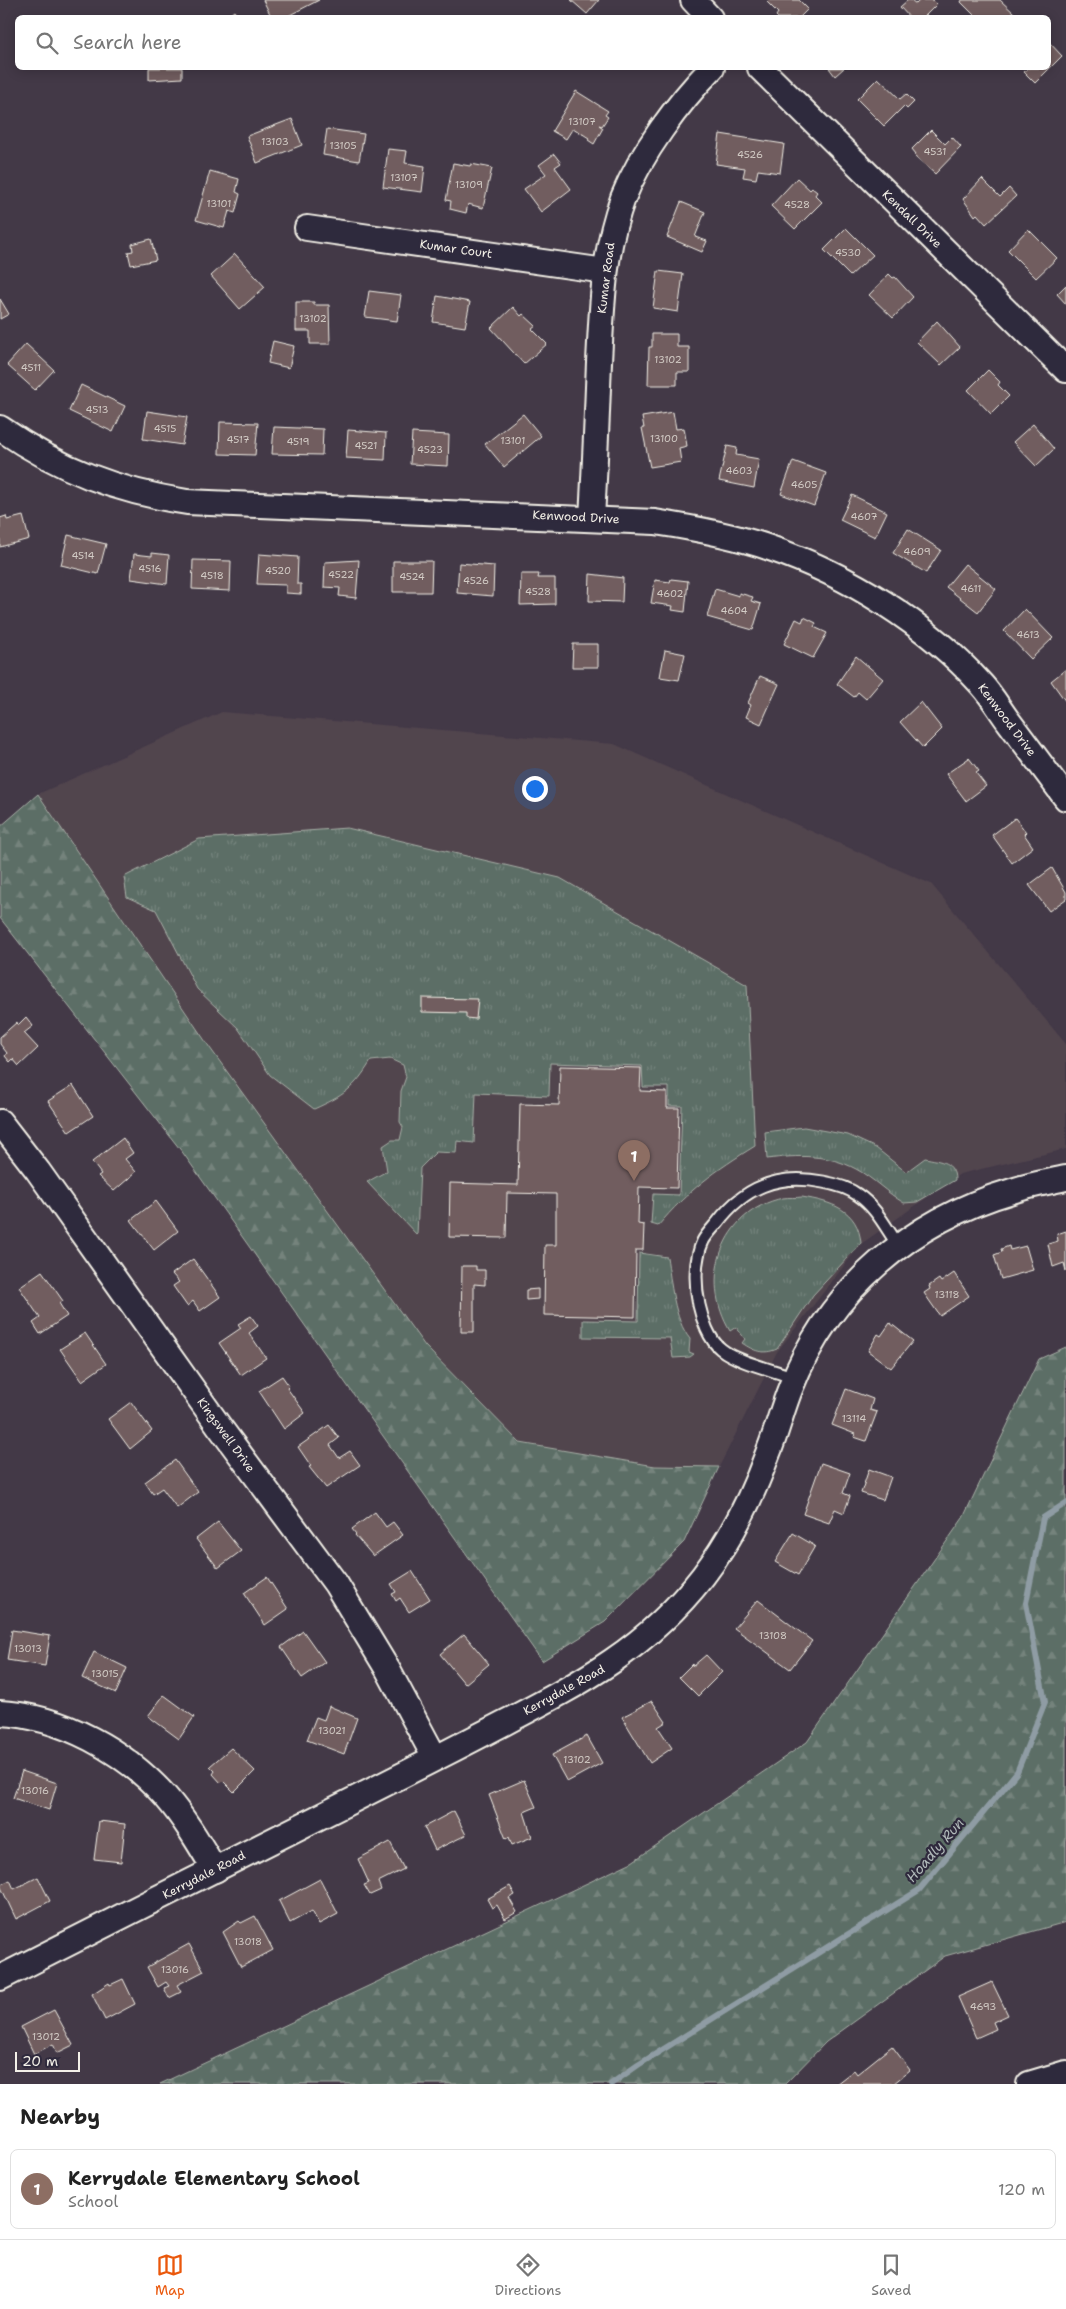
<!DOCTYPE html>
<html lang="en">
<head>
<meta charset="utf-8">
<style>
  :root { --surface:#fff; --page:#f6f6f6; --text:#222; --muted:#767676; --line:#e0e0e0; --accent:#ea580c }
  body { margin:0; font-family:"Shantell Sans",sans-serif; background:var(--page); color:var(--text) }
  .scale { position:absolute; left:15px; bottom:12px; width:65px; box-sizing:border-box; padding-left:5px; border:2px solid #f4f1e8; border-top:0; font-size:14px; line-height:18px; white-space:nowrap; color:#f4f1e8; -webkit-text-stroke:4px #2f2a3d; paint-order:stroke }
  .you { position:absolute; left:534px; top:788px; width:18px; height:18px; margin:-12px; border:4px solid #fff; border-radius:50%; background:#1a73e8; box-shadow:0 0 0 8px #1a73e833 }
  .badge { display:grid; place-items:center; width:32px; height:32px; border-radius:50%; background:var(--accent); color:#fff; font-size:16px; font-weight:700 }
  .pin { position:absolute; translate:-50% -41px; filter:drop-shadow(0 1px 2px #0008) }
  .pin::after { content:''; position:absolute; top:26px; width:18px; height:15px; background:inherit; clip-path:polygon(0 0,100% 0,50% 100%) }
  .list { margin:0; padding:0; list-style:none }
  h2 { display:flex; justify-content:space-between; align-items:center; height:65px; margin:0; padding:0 20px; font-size:21px }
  h2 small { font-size:16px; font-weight:400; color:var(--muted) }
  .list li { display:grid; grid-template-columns:32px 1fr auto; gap:15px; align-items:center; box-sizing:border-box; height:80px; margin:0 10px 10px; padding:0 10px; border:1px solid var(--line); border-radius:8px }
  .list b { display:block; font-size:19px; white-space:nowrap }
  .list p { margin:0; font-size:16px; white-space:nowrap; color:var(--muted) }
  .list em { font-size:16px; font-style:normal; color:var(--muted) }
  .icon { flex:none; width:28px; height:28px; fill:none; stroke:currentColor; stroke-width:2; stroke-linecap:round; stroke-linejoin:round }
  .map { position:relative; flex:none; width:1066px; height:2084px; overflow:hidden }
  .search { position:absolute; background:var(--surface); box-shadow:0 2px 12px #0003; left:15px; right:15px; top:15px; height:55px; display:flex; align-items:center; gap:12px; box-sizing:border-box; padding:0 18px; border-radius:8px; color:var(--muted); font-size:19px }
  .sheet { height:155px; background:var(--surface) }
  nav { display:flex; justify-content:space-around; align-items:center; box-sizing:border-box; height:70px; border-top:1px solid var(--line); background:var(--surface); font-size:14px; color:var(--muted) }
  nav a { display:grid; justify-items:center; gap:2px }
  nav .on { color:var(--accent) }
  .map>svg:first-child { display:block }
  .built { fill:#51444e }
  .grass { fill:url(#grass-tufts); stroke:#a8b0a7 }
  .forest { fill:url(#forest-firs); stroke:#a8b0a7 }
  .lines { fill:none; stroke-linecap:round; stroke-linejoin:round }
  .stream { stroke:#8f9ca4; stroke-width:6 }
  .building { fill:#715d5e; stroke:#f4f1e8 }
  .service-casing { stroke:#f4f1e8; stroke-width:15 }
  .minor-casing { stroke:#f4f1e8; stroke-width:28 }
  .service { stroke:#2f2a3d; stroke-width:11 }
  .minor { stroke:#2f2a3d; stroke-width:24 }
  .labels { text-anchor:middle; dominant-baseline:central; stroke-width:4.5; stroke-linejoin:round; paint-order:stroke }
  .number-label { font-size:10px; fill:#d3ccc6 }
  .street-label { font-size:12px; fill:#f4f1e8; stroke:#2f2a3d }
  .water-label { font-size:14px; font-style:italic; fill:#b1b9ba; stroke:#2f2a3d }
</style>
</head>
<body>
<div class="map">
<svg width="1066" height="2084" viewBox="0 0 1066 2084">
  <defs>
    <pattern id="grass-tufts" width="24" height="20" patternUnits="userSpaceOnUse" patternTransform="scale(1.25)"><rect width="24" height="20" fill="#5c6e66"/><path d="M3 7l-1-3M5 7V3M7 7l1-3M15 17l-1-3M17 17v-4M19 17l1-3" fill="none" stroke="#74837c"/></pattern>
    <pattern id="forest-firs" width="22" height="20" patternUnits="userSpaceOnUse" patternTransform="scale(1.25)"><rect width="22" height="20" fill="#5c6e66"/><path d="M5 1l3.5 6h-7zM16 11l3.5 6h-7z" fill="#74837c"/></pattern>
  </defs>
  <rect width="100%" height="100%" fill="#433947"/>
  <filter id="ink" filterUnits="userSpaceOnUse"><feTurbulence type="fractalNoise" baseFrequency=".02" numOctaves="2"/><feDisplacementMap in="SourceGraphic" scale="10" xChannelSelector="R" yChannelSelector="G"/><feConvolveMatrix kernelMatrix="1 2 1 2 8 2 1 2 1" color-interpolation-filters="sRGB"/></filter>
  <g filter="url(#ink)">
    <path class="built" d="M222 712 614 744 931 884 1066 1044V1149L960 1174 861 1244 777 1352 719 1467 655 1466 520 1443 425 1346 210 1048 38 794Z"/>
    <g class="grass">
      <path d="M347 828 560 878 747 985 755 1146C716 1170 687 1191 658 1226L651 1224 653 1194 679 1195 682 1106H669V1087H643L642 1066 550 1063 549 1096 476 1093 474 1143 457 1141 456 1153 436 1152 420 1168 417 1235 367 1182 387 1171 383 1146 392 1140H400L403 1127 400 1122 401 1091 406 1077 403 1065 390 1059 371 1061C354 1089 343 1096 314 1109L270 1075 238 1028 197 989 156 910 127 897 124 877 199 839Z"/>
      <path d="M804 1127 848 1135 876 1148 906 1172 925 1158C940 1161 955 1162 955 1180L917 1202 904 1203C887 1193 873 1178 856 1169 828 1154 798 1155 767 1159L765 1132Z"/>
      <path d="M802 1197C831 1202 858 1209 861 1243L813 1295 777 1349C763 1355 754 1351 742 1343L745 1339 736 1327 730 1331C699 1280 721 1211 783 1198 789 1197 796 1198 802 1197Z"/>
      <path d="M639 1253 667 1257C671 1281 674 1320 690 1339L689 1352 694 1354 690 1357 673 1358 670 1338 583 1337V1320L638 1321Z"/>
    </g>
    <g class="forest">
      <path d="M38 794 210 1048 425 1346 520 1443 655 1466 719 1467 684 1542 605 1622 542 1661 183 1153 0 918V827Z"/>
      <path d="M1066 1347V1922L945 1956 826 2042 785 2084H160L632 1862 807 1742 963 1518 1039 1359Z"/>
    </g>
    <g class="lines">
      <path class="stream" d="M611 2084 638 2065 919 1890 1017 1772 1045 1702 1026 1603 1043 1518 1066 1503"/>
    </g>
    <g class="building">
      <path d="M263 0H319L284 18H272Z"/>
      <path d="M571 0H599L587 14Z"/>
      <path d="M769 0H799L808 9 799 18H778L776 16 778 13 767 2Z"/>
      <path d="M908 0H911L916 4 920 0H933L937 4 923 18H910L900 7Z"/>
      <path d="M962 0H1000L1015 14 1011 18H977L961 2Z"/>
      <path d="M234 11 240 18H225Z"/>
      <path d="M1048 41 1062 56 1035 83 1024 72 1029 68H1048Z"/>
      <path d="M149 68H182V78L149 80Z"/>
      <path d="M829 68H844L835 76Z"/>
      <path d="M878 78 900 99 906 94 914 102 907 109 904 106 884 126 857 99Z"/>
      <path d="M576 91 608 111 605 115 608 117 602 126 599 125 603 128 594 144 588 140 589 138 573 128 566 139 552 131Z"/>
      <path d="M292 119 302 145 257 163 247 136Z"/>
      <path d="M327 129 364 134 359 161 323 155Z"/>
      <path d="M931 130 945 144 952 137 961 147 935 174 914 155 916 154 912 149Z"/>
      <path d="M720 134 784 144 780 173 758 170 756 179 743 177 745 168 716 164Z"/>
      <path d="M388 149 407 151 405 163 425 166 422 192 383 187Z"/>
      <path d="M554 154 561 163 555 167 571 189 541 212 524 189 546 174 539 165Z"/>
      <path d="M453 163 470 166 471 164 492 168 483 208 468 204 466 213 450 209 451 201 446 200Z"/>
      <path d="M210 171 239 179 236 192 240 194 235 213 229 211 224 228 196 220Z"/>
      <path d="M797 178 810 190 812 188 817 192 815 195 822 202 795 229 771 206Z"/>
      <path d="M982 179 1000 197 1009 188 1016 196 986 224 977 214 975 216 963 199Z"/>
      <path d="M681 202 705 212 695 237 707 241 702 252 667 237Z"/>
      <path d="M846 228 873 255 850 276 824 250Z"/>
      <path d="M1028 229 1057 258 1036 278 1008 250Z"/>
      <path d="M151 239 156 260 131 265 128 252 133 251 132 244Z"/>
      <path d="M235 254 265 287 240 309 211 276Z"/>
      <path d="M658 271 683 274 678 312 653 308Z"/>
      <path d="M889 274 893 278 895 277 913 297 893 318 869 295Z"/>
      <path d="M1066 285V304L1057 294Z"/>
      <path d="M369 291 401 295 397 321 365 317Z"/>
      <path d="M437 296 470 302 465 327 433 322Z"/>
      <path d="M0 299 9 314 0 319Z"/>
      <path d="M296 302H314V305H329L330 344H310V331H296Z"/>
      <path d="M513 307 521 316 523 314 536 326 532 329 547 344 524 364 491 328Z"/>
      <path d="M937 321 960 347 941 365 917 342Z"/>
      <path d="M652 334H677V347H689V372H677V385H648L649 347H652Z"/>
      <path d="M273 341 294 346 289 368 268 363Z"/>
      <path d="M26 344 54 370 35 390 7 365Z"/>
      <path d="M988 370 1000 382 998 385 1009 396 991 414 968 390Z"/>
      <path d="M81 385 125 406 113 432 69 411Z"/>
      <path d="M147 411 187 417 182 445 143 439Z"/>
      <path d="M673 412 676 429 684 428 687 446 679 448 681 462 650 467 642 428H644L642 417Z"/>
      <path d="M523 414 541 436 504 467 485 444Z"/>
      <path d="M220 422 258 423 255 455 219 454Z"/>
      <path d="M1033 424 1054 449 1036 466 1013 442Z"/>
      <path d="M274 427 323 429 322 455 272 454Z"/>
      <path d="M348 430 386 433 385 460 346 458Z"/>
      <path d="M412 433 449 435 448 466 410 464Z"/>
      <path d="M727 446 737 448 736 455 759 459 754 488 719 481Z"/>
      <path d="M793 461 826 473 814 506 781 494Z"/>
      <path d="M852 495 887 512 875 537 840 520Z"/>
      <path d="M6 516 7 520 23 516 29 539 0 547V518Z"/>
      <path d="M908 529 941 550 926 573 893 553Z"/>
      <path d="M68 535 106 544 98 574 61 565Z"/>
      <path d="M152 553 169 555 167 584 131 579 134 554 152 556Z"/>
      <path d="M259 554 298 557 297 584H301V594L286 593V585L257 584Z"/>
      <path d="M193 560 231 561 230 591 192 589Z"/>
      <path d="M359 560 356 598 339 596 340 588 324 587 325 562Z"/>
      <path d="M393 561H432L431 592H393Z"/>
      <path d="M459 563 494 566 493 596 457 593Z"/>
      <path d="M965 564 996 589 978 612 946 587Z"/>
      <path d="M521 574H539L538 578H555V604L520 605Z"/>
      <path d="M590 574 623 578 622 602 589 601Z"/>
      <path d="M671 579 688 581 685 612 672 610 673 606 651 603 655 580 670 582Z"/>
      <path d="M715 589 739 596V593L753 597 751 601 761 604 753 630 707 617Z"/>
      <path d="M1025 609 1053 638 1031 659 1004 631Z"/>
      <path d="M804 617 816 623 814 627 827 633 813 658 784 644 796 619 802 622Z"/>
      <path d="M573 644H598V667H572Z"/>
      <path d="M665 650 685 654 679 680 660 677Z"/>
      <path d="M856 656 883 679 866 699 858 692 854 697 837 684Z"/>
      <path d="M1066 669V702L1051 681Z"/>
      <path d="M760 676 779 684 761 724 746 717 751 705 748 703Z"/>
      <path d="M921 702 942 729 923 748 900 722Z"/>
      <path d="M969 758 979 771 976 773 986 786 966 801 946 774Z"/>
      <path d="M1015 818 1026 832 1024 834 1033 847 1012 863 992 835Z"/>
      <path d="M1052 868 1066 892V899L1049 911 1029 885Z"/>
      <path d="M422 998 478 999 476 1019 466 1018V1013L422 1012Z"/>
      <path d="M26 1017 33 1026 24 1033 38 1048 19 1066 13 1059 10 1062 5 1056 7 1053 0 1044V1037L17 1022 18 1025Z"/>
      <path d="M560 1066 641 1068 640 1091 667 1092V1108H679L677 1188 639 1187 638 1224 644 1225 643 1250H636L635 1317 544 1315 545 1245H556V1194L507 1193 506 1238 449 1237 450 1183 518 1185 520 1104 559 1105Z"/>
      <path d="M73 1085 93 1116 69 1132 48 1101Z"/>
      <path d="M123 1138 133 1153 125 1159 136 1172 114 1191 98 1176 101 1174 92 1162Z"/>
      <path d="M156 1201 178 1231 154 1250 131 1220Z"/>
      <path d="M1066 1231V1271L1064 1263 1053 1267 1048 1244 1058 1241 1057 1234Z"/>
      <path d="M1009 1246 1010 1250 1026 1246 1033 1270 1001 1279 994 1255 1002 1252 1001 1249Z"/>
      <path d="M193 1259 220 1297 200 1311 193 1301 187 1306 173 1286 179 1282 172 1274Z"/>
      <path d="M462 1266H476V1270H485V1285L474 1284V1332H461Z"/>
      <path d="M42 1271 63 1301 59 1303 67 1316 40 1334 33 1323 40 1318 19 1287Z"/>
      <path d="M954 1273 969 1296 940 1316 924 1293 930 1289 929 1286 939 1279 941 1282Z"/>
      <path d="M538 1289V1299L526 1300V1290Z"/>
      <path d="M251 1316 258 1326 249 1333 266 1358 241 1375 219 1343 241 1328 238 1324Z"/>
      <path d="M890 1323 913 1341 891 1368 868 1351 878 1334 881 1336Z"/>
      <path d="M85 1333 106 1364 82 1381 60 1349Z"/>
      <path d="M282 1376 289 1386 287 1388 305 1413 284 1429 259 1391Z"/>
      <path d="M846 1389 873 1399 870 1410 877 1412 866 1441 854 1437 855 1434 832 1425Z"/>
      <path d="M131 1402 152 1431 130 1449 108 1419Z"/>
      <path d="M329 1425 339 1438 330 1445 339 1458 350 1451 360 1465 326 1488 309 1467 311 1466 298 1447Z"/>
      <path d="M175 1460 198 1492 177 1508 162 1488 153 1494 145 1482Z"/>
      <path d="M821 1463 850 1473 843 1493 850 1496 844 1513 835 1509 829 1523 803 1514Z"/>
      <path d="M869 1469 891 1477 883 1500 861 1493Z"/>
      <path d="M375 1512 386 1527 393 1522 403 1535 373 1556 355 1535 356 1534 352 1529Z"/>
      <path d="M218 1522 241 1551 218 1568 196 1539Z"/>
      <path d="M793 1533 815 1546 798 1575 775 1562Z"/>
      <path d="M412 1571 430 1599 409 1612 400 1598 396 1601 392 1594 396 1592 391 1584Z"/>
      <path d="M267 1577 288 1609 265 1625 244 1593Z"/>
      <path d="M758 1600 812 1641 790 1669 734 1628Z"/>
      <path d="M12 1630 50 1636 45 1666 7 1660Z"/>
      <path d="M303 1631 325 1662 302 1678 281 1647Z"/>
      <path d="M464 1634 489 1664 465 1684 440 1654Z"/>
      <path d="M94 1652 127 1668 116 1693 82 1678Z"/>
      <path d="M706 1655 722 1672 698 1696 679 1677 692 1664 693 1666Z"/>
      <path d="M164 1695 194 1717 179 1739 148 1716Z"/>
      <path d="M652 1701 666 1722 658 1727 672 1748 650 1763 622 1717Z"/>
      <path d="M329 1706 357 1718 344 1754 307 1740 316 1717 324 1720Z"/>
      <path d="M587 1736 602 1763 567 1782 552 1755Z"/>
      <path d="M231 1748 255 1771 234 1792 223 1781 221 1783 213 1774 215 1771 210 1766Z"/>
      <path d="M22 1771 57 1783 49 1810 13 1798Z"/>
      <path d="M524 1780 536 1807 524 1812 532 1837 512 1845 509 1837 506 1839 489 1795Z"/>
      <path d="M454 1811 466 1835 435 1850 424 1827Z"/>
      <path d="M99 1821 125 1824 121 1862 94 1859Z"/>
      <path d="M390 1842 404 1869 378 1882 381 1890 370 1895 364 1885 369 1883 358 1859Z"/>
      <path d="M38 1877 50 1901 16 1919 0 1885 10 1880 14 1889Z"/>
      <path d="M320 1879 338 1914 319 1924 312 1911 290 1923 279 1901Z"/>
      <path d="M510 1886 515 1895 509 1898 517 1912 505 1919 497 1905 492 1908 487 1899Z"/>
      <path d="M255 1916 273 1950 241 1967 223 1932 239 1921 241 1923Z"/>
      <path d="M189 1944 204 1971 177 1985 181 1992 169 1998 164 1988 169 1986 166 1982 158 1987 147 1967Z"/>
      <path d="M123 1979 135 2004 105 2020 92 1994 109 1983 110 1985Z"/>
      <path d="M992 1982 1008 2015 993 2022 996 2029 976 2038 958 1997Z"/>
      <path d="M54 2010 73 2045 57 2053 53 2044 34 2054 21 2027Z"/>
      <path d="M892 2046 910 2070 893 2084H836L854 2070 857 2074Z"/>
    </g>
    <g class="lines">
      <defs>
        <path id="service" d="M795 1378C774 1370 737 1362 721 1349 709 1340 702 1319 699 1305 695 1286 694 1260 703 1241 706 1235 712 1229 717 1223 744 1187 778 1173 823 1182 834 1184 849 1188 858 1195 876 1207 886 1228 898 1245"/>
        <g id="minor">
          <path d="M693 0 710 18"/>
          <path d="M760 68 1066 370"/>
          <path d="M307 228 605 271"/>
          <path d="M0 428C59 469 116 491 187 502L655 522C694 528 733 535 770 548 849 575 926 623 982 685 992 696 1000 710 1009 722 1028 747 1047 773 1066 798"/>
          <path d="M592 518C595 466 597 414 599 362 602 306 603 252 623 198 641 153 678 103 712 68"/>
          <path d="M0 1122 38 1171 219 1426 336 1584 388 1670 435 1758"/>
          <path d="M0 1713C62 1716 125 1751 166 1797 185 1819 200 1845 215 1870"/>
          <path d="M0 1978C122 1916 245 1854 367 1793 413 1770 458 1747 504 1723 583 1682 647 1648 703 1576 732 1538 752 1497 768 1453 777 1431 782 1409 791 1387 829 1289 912 1220 1012 1191 1029 1185 1048 1182 1066 1178"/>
          <path d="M1029 2084 1066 2073"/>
        </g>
      </defs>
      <use href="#service" class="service-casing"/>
      <use href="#minor" class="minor-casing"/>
      <use href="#service" class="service"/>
      <use href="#minor" class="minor"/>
    </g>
  </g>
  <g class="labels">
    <g class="number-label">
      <text x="582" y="121">13107</text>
      <text x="275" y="141">13103</text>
      <text x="343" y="145">13105</text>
      <text x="935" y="151">4531</text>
      <text x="750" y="154">4526</text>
      <text x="404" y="177">13107</text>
      <text x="469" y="184">13109</text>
      <text x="219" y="203">13101</text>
      <text x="797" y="204">4528</text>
      <text x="848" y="252">4530</text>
      <text x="313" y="318">13102</text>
      <text x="668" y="359">13102</text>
      <text x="31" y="367">4511</text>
      <text x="97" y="409">4513</text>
      <text x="165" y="428">4515</text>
      <text x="664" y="438">13100</text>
      <text x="238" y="439">4517</text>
      <text x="513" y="440">13101</text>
      <text x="298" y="441">4519</text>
      <text x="366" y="445">4521</text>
      <text x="430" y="449">4523</text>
      <text x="739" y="470">4603</text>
      <text x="804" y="484">4605</text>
      <text x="864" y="516">4607</text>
      <text x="917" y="551">4609</text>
      <text x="83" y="555">4514</text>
      <text x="150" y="568">4516</text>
      <text x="278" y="570">4520</text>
      <text x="341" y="574">4522</text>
      <text x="212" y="575">4518</text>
      <text x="412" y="576">4524</text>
      <text x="476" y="580">4526</text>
      <text x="971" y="588">4611</text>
      <text x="538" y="591">4528</text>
      <text x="670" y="593">4602</text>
      <text x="734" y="610">4604</text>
      <text x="1028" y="634">4613</text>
      <text x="947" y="1294">13118</text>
      <text x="854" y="1418">13114</text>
      <text x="773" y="1635">13108</text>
      <text x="28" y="1648">13013</text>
      <text x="105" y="1673">13015</text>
      <text x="332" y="1730">13021</text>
      <text x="577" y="1759">13102</text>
      <text x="35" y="1790">13016</text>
      <text x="248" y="1941">13018</text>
      <text x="175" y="1969">13016</text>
      <text x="983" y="2006">4693</text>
      <text x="46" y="2036">13012</text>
    </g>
    <g class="street-label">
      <text transform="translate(912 219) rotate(44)">Kendall Drive</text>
      <text transform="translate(456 249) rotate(8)">Kumar Court</text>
      <text transform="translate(606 278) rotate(-83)">Kumar Road</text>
      <text transform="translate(576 517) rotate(3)">Kenwood Drive</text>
      <text transform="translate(1007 720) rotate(53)">Kenwood Drive</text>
      <text transform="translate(226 1435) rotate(54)">Kingswell Drive</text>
      <text transform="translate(564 1690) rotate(-29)">Kerrydale Road</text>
      <text transform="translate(204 1875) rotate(-27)">Kerrydale Road</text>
    </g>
    <g class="water-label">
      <text transform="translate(935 1850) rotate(-49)">Hoadly Run</text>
    </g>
  </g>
</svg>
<div class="scale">20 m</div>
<div class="you"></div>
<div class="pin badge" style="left:634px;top:1181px;background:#8d6e63">1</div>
<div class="search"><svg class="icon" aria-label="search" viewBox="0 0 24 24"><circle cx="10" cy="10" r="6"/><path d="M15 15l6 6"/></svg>Search here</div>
</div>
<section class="sheet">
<h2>Nearby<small></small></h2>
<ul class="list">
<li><span class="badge" style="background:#8d6e63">1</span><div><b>Kerrydale Elementary School</b><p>School</p></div><em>120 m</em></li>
</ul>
</section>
<nav>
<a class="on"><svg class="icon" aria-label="map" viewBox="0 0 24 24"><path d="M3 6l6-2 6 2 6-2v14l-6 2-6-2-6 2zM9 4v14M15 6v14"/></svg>Map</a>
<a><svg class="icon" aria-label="directions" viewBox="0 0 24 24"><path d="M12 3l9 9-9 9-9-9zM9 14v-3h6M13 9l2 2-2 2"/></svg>Directions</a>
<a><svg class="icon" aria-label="saved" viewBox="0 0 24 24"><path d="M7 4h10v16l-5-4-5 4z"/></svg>Saved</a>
</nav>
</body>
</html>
